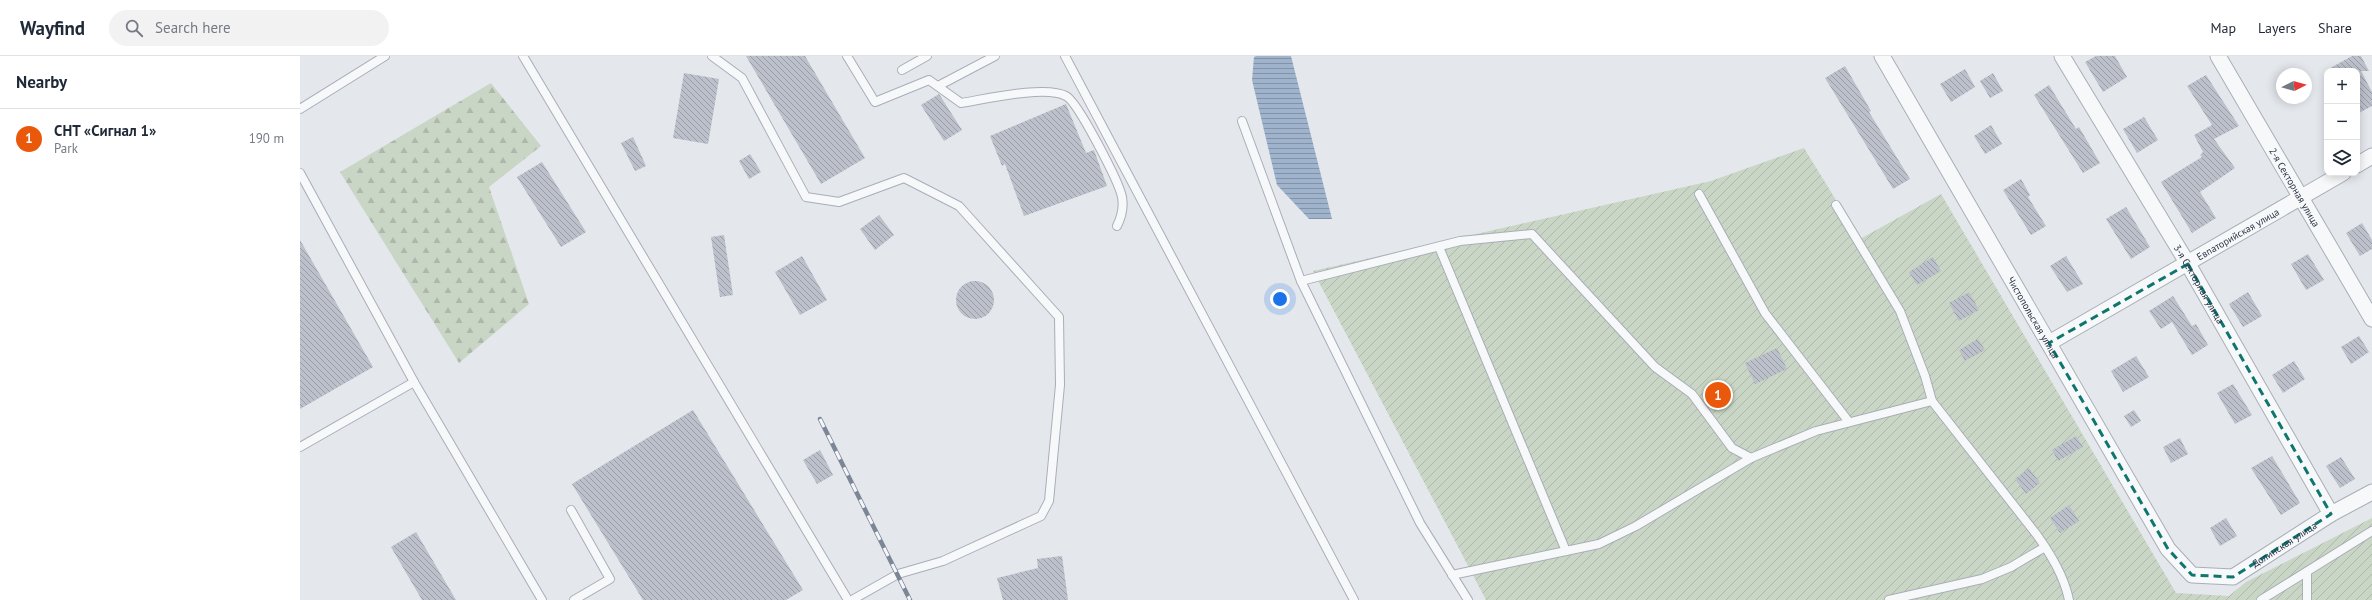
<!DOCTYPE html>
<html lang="en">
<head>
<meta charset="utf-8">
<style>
  :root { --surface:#fff; --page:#f2f2f3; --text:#1f2937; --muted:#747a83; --line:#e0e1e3; --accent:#ea580c }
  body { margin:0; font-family:"PT Sans",sans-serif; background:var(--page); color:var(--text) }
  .controls { position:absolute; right:12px; top:12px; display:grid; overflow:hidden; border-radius:8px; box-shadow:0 2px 10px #0003 }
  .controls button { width:36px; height:36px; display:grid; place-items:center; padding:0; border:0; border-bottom:1px solid var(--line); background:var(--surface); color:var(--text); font:20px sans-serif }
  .compass { position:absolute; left:1976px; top:12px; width:36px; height:36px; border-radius:50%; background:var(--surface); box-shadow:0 2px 10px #0003; rotate:84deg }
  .you { position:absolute; left:980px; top:243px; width:14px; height:14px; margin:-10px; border:3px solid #fff; border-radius:50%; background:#1a73e8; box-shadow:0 0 0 6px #1a73e833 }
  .badge { display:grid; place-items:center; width:26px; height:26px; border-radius:50%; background:var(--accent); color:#fff; font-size:13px; font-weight:700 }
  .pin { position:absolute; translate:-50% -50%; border:2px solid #fff; box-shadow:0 1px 4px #0006 }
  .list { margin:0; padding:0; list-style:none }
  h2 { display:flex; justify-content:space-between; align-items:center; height:52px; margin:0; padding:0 16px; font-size:17px }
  h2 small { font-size:13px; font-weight:400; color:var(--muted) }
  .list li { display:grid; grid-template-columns:26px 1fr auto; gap:12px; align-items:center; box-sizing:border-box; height:60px; padding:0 16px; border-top:1px solid var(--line) }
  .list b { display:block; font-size:15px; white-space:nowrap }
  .list p { margin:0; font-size:13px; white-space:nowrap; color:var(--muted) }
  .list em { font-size:13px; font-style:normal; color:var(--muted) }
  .icon { flex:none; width:22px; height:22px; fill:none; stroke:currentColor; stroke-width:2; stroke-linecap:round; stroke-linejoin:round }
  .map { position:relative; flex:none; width:2072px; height:544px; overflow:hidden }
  header { display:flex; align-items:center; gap:24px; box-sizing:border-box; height:56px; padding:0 20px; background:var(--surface); border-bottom:1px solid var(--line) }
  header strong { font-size:19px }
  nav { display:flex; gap:22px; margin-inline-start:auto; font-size:14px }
  .search { width:280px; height:36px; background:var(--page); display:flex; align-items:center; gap:10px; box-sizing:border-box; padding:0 14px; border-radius:22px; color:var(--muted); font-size:15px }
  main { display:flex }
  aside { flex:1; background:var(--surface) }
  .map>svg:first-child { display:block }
  .forest { fill:url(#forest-firs) }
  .garden { fill:url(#garden-furrows) }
  .water { fill:url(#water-rules) }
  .building { fill:url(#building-back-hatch) }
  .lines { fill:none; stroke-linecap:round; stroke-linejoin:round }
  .lane-casing { stroke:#a9aeb7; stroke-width:10 }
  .street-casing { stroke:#a9aeb7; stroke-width:17 }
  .lane { stroke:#f7f8fa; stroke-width:8 }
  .street { stroke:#f7f8fa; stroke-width:15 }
  .rail-casing { stroke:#7d8696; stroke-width:4.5 }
  .rail { stroke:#f4f6f9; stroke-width:3; stroke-dasharray:9; stroke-linecap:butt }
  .marked { fill:none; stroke:#0f766e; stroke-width:3; stroke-dasharray:8 5; stroke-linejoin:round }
  .labels { text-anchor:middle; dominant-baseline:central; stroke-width:3; stroke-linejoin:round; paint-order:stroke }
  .street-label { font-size:10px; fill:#2b3445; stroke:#f4f6f9 }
</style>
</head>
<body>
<header>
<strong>Wayfind</strong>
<div class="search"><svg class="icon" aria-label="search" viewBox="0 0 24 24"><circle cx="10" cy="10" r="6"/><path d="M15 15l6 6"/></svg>Search here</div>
<nav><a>Map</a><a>Layers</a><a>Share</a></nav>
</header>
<main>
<aside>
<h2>Nearby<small></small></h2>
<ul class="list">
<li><span class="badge">1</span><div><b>СНТ «Сигнал 1»</b><p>Park</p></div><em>190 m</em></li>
</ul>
</aside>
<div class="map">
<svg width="2072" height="544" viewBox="0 0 2072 544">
  <defs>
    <pattern id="forest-firs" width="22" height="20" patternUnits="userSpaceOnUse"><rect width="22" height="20" fill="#c9d6c5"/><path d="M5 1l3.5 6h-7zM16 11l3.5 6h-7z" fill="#adb8ab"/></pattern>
    <pattern id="garden-furrows" width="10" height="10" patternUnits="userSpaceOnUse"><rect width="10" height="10" fill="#c9d6c5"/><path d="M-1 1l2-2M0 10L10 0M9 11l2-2" fill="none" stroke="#adb8ab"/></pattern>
    <pattern id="water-rules" width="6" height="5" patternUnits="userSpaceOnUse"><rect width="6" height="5" fill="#9fb4cc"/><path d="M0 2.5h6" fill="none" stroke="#8293a7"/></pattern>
    <pattern id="building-back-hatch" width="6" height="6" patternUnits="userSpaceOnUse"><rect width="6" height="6" fill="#bbc0ca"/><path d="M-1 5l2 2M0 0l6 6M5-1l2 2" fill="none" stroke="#989da6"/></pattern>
  </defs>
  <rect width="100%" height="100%" fill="#e4e7ec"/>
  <path class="forest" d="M191 27 241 90 189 131 229 248 159 307 40 116Z"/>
  <path class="garden" d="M1504 92 1560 183 1641 138 1876 537 1929 540 1946 526 2072 462V544H1186L1013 215 1411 125Z"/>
  <path class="water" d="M956 0H991L1032 163H1009L977 129 952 24 954 1Z"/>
  <g class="building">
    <path d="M446 0H505L565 102 521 128Z"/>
    <path d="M1796 0H1815L1827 21 1803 36 1785 6Z"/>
    <path d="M2052 0H2061L2069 15H2061L2072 36V50L2057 58V15H2025Z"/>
    <path d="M1545 10 1571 55 1569 56 1610 123 1593 133 1525 22Z"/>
    <path d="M1665 13 1675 31 1651 46 1640 28Z"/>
    <path d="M384 17 419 23 408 88 373 82Z"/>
    <path d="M1693 17 1703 35 1690 42 1680 25Z"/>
    <path d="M1906 19 1939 70 1914 83 1935 112 1900 136 1916 162 1892 177 1861 126 1902 101 1900 99 1903 96 1894 79 1912 69 1887 30Z"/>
    <path d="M1749 29 1776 73 1779 71 1800 107 1783 117 1734 39Z"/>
    <path d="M639 38 662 74 644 85 621 49Z"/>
    <path d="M766 48 786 97 794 94 807 130 724 160 705 108 702 110 690 80Z"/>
    <path d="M1844 61 1858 84 1837 97 1823 73Z"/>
    <path d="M1691 69 1702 88 1685 98 1674 80Z"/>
    <path d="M333 81 346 110 335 115 321 87Z"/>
    <path d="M450 98 461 116 449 123 439 105Z"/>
    <path d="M242 106 286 176 261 191 217 121Z"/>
    <path d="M1721 123 1730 139 1728 141 1746 170 1731 179 1703 134Z"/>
    <path d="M1826 151 1850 191 1831 203 1806 163Z"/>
    <path d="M579 159 594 179 575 194 560 173Z"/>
    <path d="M2062 167 2072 184V193L2060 200 2046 177Z"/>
    <path d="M424 179 433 239 420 241 411 181Z"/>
    <path d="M0 184 73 311 0 353Z"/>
    <path d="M2008 198 2024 224 2006 234 1991 208Z"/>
    <path d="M502 200 527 244 500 259 475 216Z"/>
    <path d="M1766 200 1783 228 1767 236 1750 210Z"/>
    <path d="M1633 201 1641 215 1617 229 1609 216Z"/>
    <circle cx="675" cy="244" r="19"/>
    <path d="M1669 236 1679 254 1659 265 1649 247Z"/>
    <path d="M1948 236 1962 260 1943 271 1929 248Z"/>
    <path d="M1873 240 1892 270 1896 268 1908 289 1892 299 1872 266 1861 273 1849 255Z"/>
    <path d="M2059 280 2069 296 2051 308 2041 291Z"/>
    <path d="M1678 283 1685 294 1665 305 1659 294Z"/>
    <path d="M1477 292 1487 313 1455 328 1445 307Z"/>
    <path d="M1836 300 1849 321 1823 336 1811 315Z"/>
    <path d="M1994 305 2005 323 1983 337 1972 319Z"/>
    <path d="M1933 328 1952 359 1935 368 1917 337Z"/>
    <path d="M393 354 503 534 486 544H343L272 428Z"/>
    <path d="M1834 354 1841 365 1831 371 1824 360Z"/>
    <path d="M1776 380 1783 391 1758 405 1752 394Z"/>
    <path d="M1880 382 1888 398 1871 407 1863 391Z"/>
    <path d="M520 394 533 419 517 428 503 404Z"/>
    <path d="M1972 400 2000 447 1981 459 1951 412Z"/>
    <path d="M2041 401 2055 423 2040 432 2026 410Z"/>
    <path d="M1729 412 1740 427 1726 438 1715 423Z"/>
    <path d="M1769 449 1779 465 1760 477 1750 462Z"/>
    <path d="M1926 462 1937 480 1920 490 1910 472Z"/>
    <path d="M116 476 156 544H122L91 491Z"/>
    <path d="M762 500 768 544H703L697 522 738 512 737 503Z"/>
  </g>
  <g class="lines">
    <defs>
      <g id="lane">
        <path d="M223 0 548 544"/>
        <path d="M412 0 442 22 506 141 539 146 604 122 659 150 759 261 760 329 749 445 741 460 643 505 598 518 552 544"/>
        <path d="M547 0 575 46 629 24 661 47C686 43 746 29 766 40 778 46 819 126 822 141 824 152 822 160 817 170"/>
        <path d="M765 0 1054 544"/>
        <path d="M602 14 627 0"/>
        <path d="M638 30 695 0"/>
        <path d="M0 53 85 0"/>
        <path d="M942 65 1001 225 1120 467 1168 544"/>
        <path d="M0 117 114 326 242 544"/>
        <path d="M1399 138 1465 257 1549 366"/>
        <path d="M1536 149 1600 255 1625 320 1632 345 1737 479C1751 499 1764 520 1769 544"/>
        <path d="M1139 191 1266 495"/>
        <path d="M1001 225 1160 185 1232 178 1355 311 1392 338 1432 392 1451 402"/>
        <path d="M0 391 114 326"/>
        <path d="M271 454 310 523 274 544"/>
        <path d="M2007 516V544"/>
        <path d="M1152 519 1299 488 1336 470 1451 402 1516 375 1632 345"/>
        <path d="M1589 544 1682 523 1711 511 1745 491"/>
        <path d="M1961 544 2072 475"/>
      </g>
      <g id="street">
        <path id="s1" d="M1582 0 1868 493 1892 519 1933 521 2031 458 2072 436"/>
        <path id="s2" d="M1762 0 1888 208 2031 458"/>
        <path id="s3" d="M1918 0 2072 263"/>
        <path d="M2057 109 2072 100"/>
        <path id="s4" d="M1749 287 2043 117"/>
      </g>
    </defs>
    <use href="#lane" class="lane-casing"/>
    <use href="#street" class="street-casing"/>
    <use href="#lane" class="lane"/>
    <use href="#street" class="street"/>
    <defs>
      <path id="rail" d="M520 363 610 544"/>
    </defs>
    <use href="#rail" class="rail-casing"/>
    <use href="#rail" class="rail"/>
  </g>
  <path class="marked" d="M1888 208 2031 458 1933 521 1892 519 1868 493 1749 287Z"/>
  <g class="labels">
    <g class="street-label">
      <text stroke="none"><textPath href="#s3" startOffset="152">2-я Секторная улица</textPath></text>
      <text stroke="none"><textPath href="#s4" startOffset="218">Евпаторийская улица</textPath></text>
      <text stroke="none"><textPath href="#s2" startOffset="266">3-я Секторная улица</textPath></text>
      <text stroke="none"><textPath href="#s1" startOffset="302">Чистопольская улица</textPath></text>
      <text stroke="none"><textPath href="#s1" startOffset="707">Долинская улица</textPath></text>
    </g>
  </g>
</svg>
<div class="controls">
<button>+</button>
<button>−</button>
<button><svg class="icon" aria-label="layers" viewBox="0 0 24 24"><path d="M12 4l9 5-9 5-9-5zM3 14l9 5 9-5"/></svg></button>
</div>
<svg class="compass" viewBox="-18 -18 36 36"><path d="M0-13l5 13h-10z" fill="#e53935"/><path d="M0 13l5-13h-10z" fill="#747a83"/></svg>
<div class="you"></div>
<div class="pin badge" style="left:1418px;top:339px">1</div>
</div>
</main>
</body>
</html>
